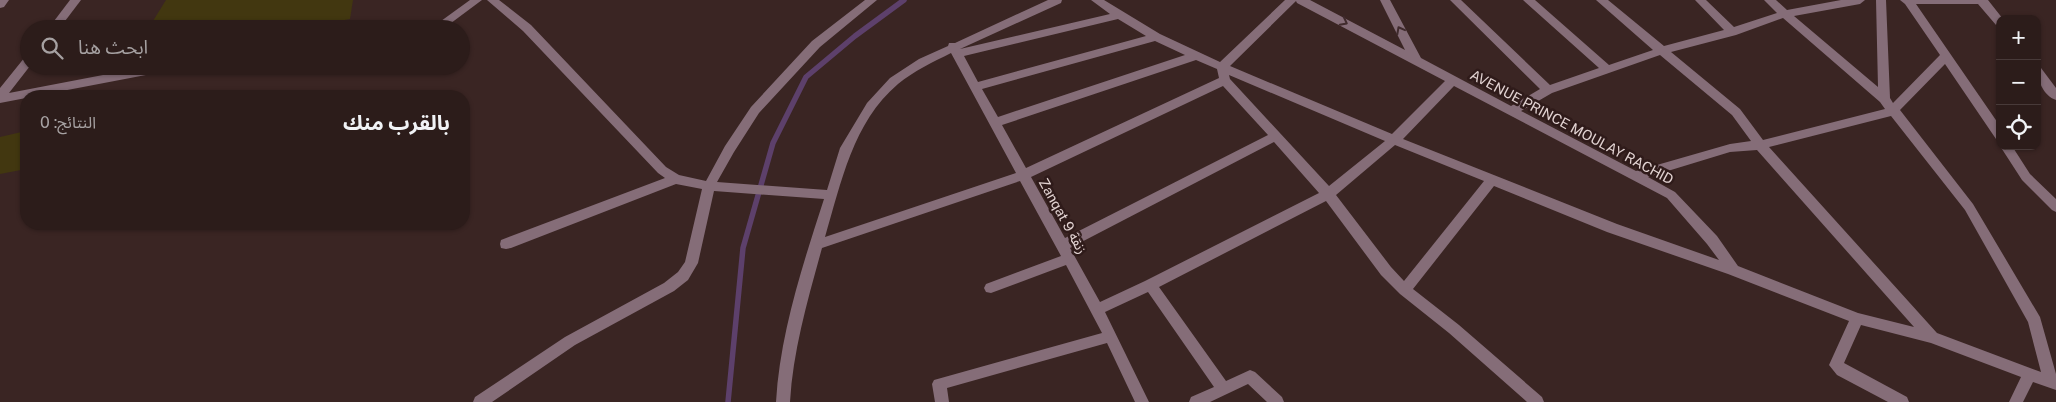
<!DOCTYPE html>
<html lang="ar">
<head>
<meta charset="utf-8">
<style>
  :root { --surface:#2c1c1a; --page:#382927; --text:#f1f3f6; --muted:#a6a1a2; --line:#483a39 }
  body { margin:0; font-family:"Public Sans","Noto Sans Arabic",sans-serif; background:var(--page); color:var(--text); direction:rtl }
  .controls { position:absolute; right:15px; top:15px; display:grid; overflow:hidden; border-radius:10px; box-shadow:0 1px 4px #0004 }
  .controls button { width:45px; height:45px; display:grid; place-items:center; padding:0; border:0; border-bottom:1px solid var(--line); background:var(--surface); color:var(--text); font:25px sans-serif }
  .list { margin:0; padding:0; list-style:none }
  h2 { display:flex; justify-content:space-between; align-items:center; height:65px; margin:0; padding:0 20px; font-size:21px }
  h2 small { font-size:16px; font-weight:400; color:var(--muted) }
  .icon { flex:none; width:28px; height:28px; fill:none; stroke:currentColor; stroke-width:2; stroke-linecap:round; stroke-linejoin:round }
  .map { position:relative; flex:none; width:2056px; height:402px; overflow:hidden; direction:ltr }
  .search { position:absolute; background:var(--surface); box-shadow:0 1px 4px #0004; left:20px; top:20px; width:450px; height:55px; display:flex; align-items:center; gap:12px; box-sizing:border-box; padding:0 18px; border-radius:28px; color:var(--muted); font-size:19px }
  .panel { position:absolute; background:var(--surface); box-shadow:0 1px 4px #0004; left:20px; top:90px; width:450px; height:140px; border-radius:20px; direction:rtl }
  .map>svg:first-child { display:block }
  .green { fill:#423710 }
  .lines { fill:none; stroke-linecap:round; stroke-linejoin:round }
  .stream { stroke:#5d406b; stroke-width:5.5 }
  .minor { fill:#856d78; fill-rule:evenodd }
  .oneway { stroke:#402b2d }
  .labels { text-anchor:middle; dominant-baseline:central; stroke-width:5; stroke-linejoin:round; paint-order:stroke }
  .street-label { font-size:14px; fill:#e2d3d2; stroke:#2f1b1a }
</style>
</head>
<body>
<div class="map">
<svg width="2056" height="402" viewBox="0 0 2056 402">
  <rect width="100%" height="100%" fill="#3a2523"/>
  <g class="green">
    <path d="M166 0H353L350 19 298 29H148Z"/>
    <path d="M26 131V169L0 174V137Z"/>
  </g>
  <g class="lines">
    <path class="stream" d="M728 402 743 248 773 143 806 77 855 36 904 0"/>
    <g class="minor">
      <path d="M0 0H9L4 7 0 8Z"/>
      <path d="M70 0H81L59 29H48Z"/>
      <path d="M470 0H482L443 29H430Z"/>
      <path d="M487 0H499L531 25 666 167 679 175 706 181 725 146 751 107 812 41 865 0H877L820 47 759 113 734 152 717 182 827 190 840 148 867 103 890 78 919 59 948 46 949 43H955L1048 0H1062L1061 3 960 49 1110 14 1091 0H1104L1160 34 1220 62 1285 0H1310L1405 50 1380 0H1390L1421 58 1511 106 1540 89 1450 0H1461L1550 85 1599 68 1523 0H1535L1609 65 1653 50 1596 0H1608L1664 46 1724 30 1695 0H1706L1734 27 1777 13 1764 0H1776L1787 10 1841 0H1865L1860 4 1794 16 1878 87 1876 0H1886L1890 98 1893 103 1940 55 1905 4 1900 0H1988L2003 19H2000V26L1996 25 1978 4H1916L2000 126V140L1996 139 1945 64 1900 110 1973 204 2040 317 2056 374V390L2033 382 2023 402H2009L2021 377 1931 343 1861 325 1844 363 1907 397 1909 402H1888L1837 375 1829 365 1849 321 1728 274 1607 232 1494 186 1413 289 1459 325 1542 397 1544 402H1527L1449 333 1400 294 1381 275 1326 201 1159 287 1226 381 1250 370 1255 372 1282 397 1284 402H1267L1248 384 1210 402H1189L1191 397 1214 387 1148 292 1105 312 1149 402H1135L1107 343 947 388 949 402H935L932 384 934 380 1102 333 1066 265 991 293 986 292 984 288 986 284 1061 256 1020 181 822 248C808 299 793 350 790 402H776C780 333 803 264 824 199L714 191 698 263 688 280 674 291 575 345 492 402H473L475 397 565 337 664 283 678 272 685 262 702 189 676 184 511 248 506 249 501 248 500 244 501 240 665 178 658 173 523 31ZM1296 1 1297 3 1445 81 1392 134 1230 66ZM1783 18 1880 102 1885 109 1763 140 1740 109 1671 52 1736 35ZM1118 19 1146 36 978 82 964 56ZM1155 41 1185 55 998 117 982 89ZM951 53 1016 173 825 237C841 183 853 122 898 84 914 71 933 62 951 53ZM1660 55 1732 115 1751 141 1730 144 1636 171 1521 111 1552 93ZM1196 60 1217 69 1219 78 1026 168 1002 125ZM1229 75 1385 141 1329 186 1230 79ZM1223 86 1268 135 1065 238 1031 177ZM1454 86 1667 198 1707 244 1719 260 1617 224 1403 139ZM1891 116 1965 210 2028 322 2041 372 1937 333 1769 147ZM1274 142 1319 193 1145 281 1100 302 1070 248ZM1395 145 1484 181 1404 281 1391 267 1336 195ZM1757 150 1914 327 1858 313 1738 266 1717 236 1675 192 1648 177 1730 152Z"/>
      <path d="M29 56 30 66 9 93 150 66H177L172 70 36 96H26V98L0 103V88L25 57Z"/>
      <path d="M307 66H348C342 73 313 73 307 66Z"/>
      <path d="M2037 67 2041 68 2056 88V100C2043 96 2037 79 2037 67Z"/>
      <path d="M2000 146H2012L2030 174 2056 199V212L2052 210 2022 180Z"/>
    </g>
  </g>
  <defs><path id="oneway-chevron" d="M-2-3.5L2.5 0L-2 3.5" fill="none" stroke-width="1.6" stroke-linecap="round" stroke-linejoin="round" transform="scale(1.25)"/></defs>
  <g class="oneway">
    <use href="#oneway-chevron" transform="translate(1344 22) rotate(27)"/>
    <use href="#oneway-chevron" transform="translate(1400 30) rotate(-118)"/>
  </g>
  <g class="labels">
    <g class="street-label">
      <text transform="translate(1572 127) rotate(28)">AVENUE PRINCE MOULAY RACHID</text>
      <text transform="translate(1063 216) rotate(61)">Zanqat 9 زنقة</text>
    </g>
  </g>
</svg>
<div class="controls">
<button>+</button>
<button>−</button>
<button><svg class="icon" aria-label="locate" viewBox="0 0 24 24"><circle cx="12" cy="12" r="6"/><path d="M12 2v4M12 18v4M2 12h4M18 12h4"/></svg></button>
</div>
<div class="search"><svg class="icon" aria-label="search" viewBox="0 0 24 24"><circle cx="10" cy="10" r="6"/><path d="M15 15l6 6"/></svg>ابحث هنا</div>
<section class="panel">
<h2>بالقرب منك<small>النتائج: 0</small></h2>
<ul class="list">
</ul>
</section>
</div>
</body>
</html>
